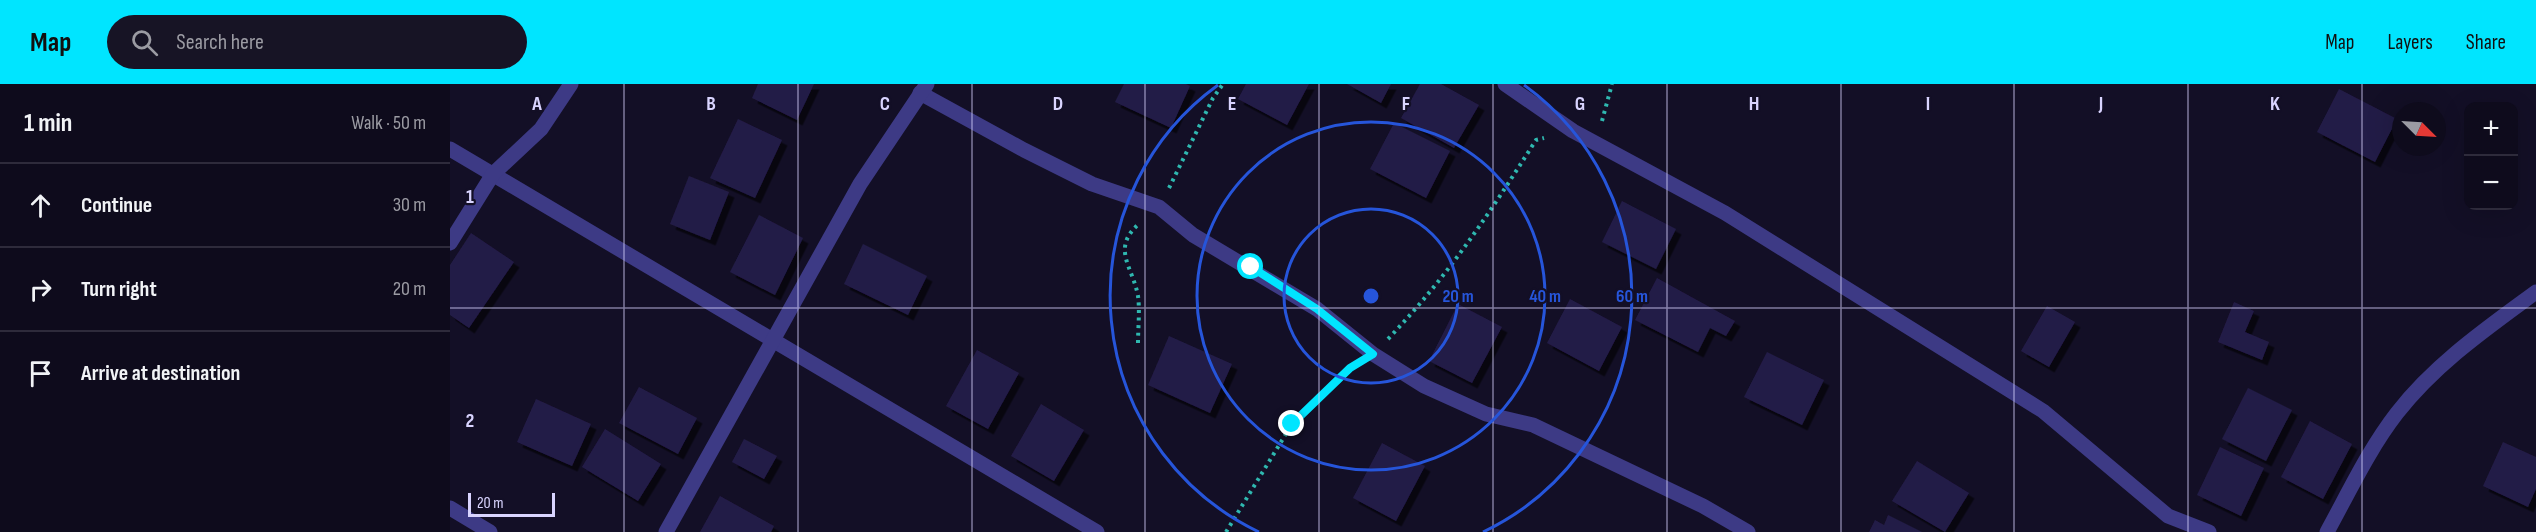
<!DOCTYPE html>
<html lang="en">
<head>
<meta charset="utf-8">
<style>
  :root { --surface:#0e0b1c; --page:#171425; --text:#f1f3f6; --muted:#9b9ba3; --line:#2e2b3b; --accent:#00e5ff }
  body { margin:0; font-family:"Sofia Sans Condensed",sans-serif; background:var(--page); color:var(--text) }
  .controls { position:absolute; right:18px; top:18px; display:grid; overflow:hidden; border-radius:12px; box-shadow:0 6px 24px #0002 }
  .controls button { width:54px; height:54px; display:grid; place-items:center; padding:0; border:0; border-bottom:2px solid var(--line); background:var(--surface); color:var(--text); font:30px sans-serif }
  .compass { position:absolute; left:1942px; top:18px; width:54px; height:54px; border-radius:50%; background:var(--surface); box-shadow:0 6px 24px #0002; rotate:114deg }
  .scale { position:absolute; left:18px; bottom:15px; width:87px; box-sizing:border-box; padding-left:6px; border:3px solid #d9d4ff; border-top:0; font-size:16px; line-height:21px; white-space:nowrap; color:#d9d4ff; -webkit-text-stroke:4px #130f26; paint-order:stroke }
  .stop { position:absolute; width:18px; height:18px; margin:-14px; border:4px solid #00e5ff; border-radius:50%; background:#fff }
  .stop.end { background:#00e5ff; border-color:#fff; box-shadow:0 2px 6px #0008 }
  .list { margin:0; padding:0; list-style:none }
  h2 { display:flex; justify-content:space-between; align-items:center; height:78px; margin:0; padding:0 24px; font-size:26px }
  h2 small { font-size:20px; font-weight:400; color:var(--muted) }
  .list li { display:grid; grid-template-columns:39px 1fr auto; gap:18px; align-items:center; box-sizing:border-box; height:84px; padding:0 24px; border-top:2px solid var(--line) }
  .list b { display:block; font-size:22px; white-space:nowrap }
  .list em { font-size:20px; font-style:normal; color:var(--muted) }
  .icon { flex:none; width:33px; height:33px; fill:none; stroke:currentColor; stroke-width:2; stroke-linecap:round; stroke-linejoin:round }
  .map { position:relative; flex:none; width:2086px; height:448px; overflow:hidden }
  header { display:flex; align-items:center; gap:36px; box-sizing:border-box; height:84px; padding:0 30px; background:var(--accent); color:#111 }
  header strong { font-size:28px }
  nav { display:flex; gap:33px; margin-inline-start:auto; font-size:21px }
  .search { width:420px; height:54px; background:var(--page); display:flex; align-items:center; gap:15px; box-sizing:border-box; padding:0 21px; border-radius:33px; color:var(--muted); font-size:22px }
  main { display:flex }
  aside { flex:1; background:var(--surface) }
  .map>svg:first-child { display:block }
  .building { fill:#241b47; filter:url(#shadow) }
  .lines { fill:none; stroke-linecap:round; stroke-linejoin:round }
  .path { stroke:#2fb8b0; stroke-width:4; stroke-dasharray:3 4.5; stroke-linecap:butt }
  .street { stroke:#3d3a85; stroke-width:15 }
  .route { stroke:#00e5ff; stroke-width:8 }
  .grid { fill:none; stroke:#d9d4ff; stroke-width:1.5; stroke-opacity:0.55 }
  .ring { fill:none; stroke:#2655da; stroke-width:3 }
  .grid-label { font-size:20px; text-anchor:middle; font-weight:bold; fill:#d9d4ff; stroke:#130f26; stroke-width:4.5; stroke-linejoin:round; paint-order:stroke }
  .centre { fill:#2655da; stroke:#130f26; stroke-width:3 }
  .ring-label { font-size:18px; text-anchor:middle; font-weight:bold; fill:#2655da; stroke:#130f26; stroke-width:4.5; stroke-linejoin:round; paint-order:stroke }
</style>
</head>
<body>
<header>
<strong>Map</strong>
<div class="search"><svg class="icon" aria-label="search" viewBox="0 0 24 24"><circle cx="10" cy="10" r="6"/><path d="M15 15l6 6"/></svg>Search here</div>
<nav><a>Map</a><a>Layers</a><a>Share</a></nav>
</header>
<main>
<aside>
<h2>1 min<small>Walk · 50 m</small></h2>
<ul class="list">
<li><svg class="icon" aria-label="ahead" viewBox="0 0 24 24"><path d="M12 20V5M6 11l6-6 6 6"/></svg><div><b>Continue</b></div><em>30 m</em></li>
<li><svg class="icon" aria-label="right" viewBox="0 0 24 24"><path d="M7 20v-9h11M14 6l5 5-5 5"/></svg><div><b>Turn right</b></div><em>20 m</em></li>
<li><svg class="icon" aria-label="arrive" viewBox="0 0 24 24"><path d="M6 21V4h12l-3 4 3 4H6"/></svg><div><b>Arrive at destination</b></div></li>
</ul>
</aside>
<div class="map">
<svg width="2086" height="448" viewBox="0 0 2086 448">
  <defs>
    <filter id="shadow"><feDropShadow dx="5.5" dy="5.5" stdDeviation="0" flood-color="#0009"/></filter>
  </defs>
  <rect width="100%" height="100%" fill="#130f26"/>
  <g class="building">
    <path d="M308 0H364L347 36 302 14Z"/>
    <path d="M674 0H736L740 2 721 44 665 18Z"/>
    <path d="M796 0H859L837 41 788 15Z"/>
    <path d="M897 0H941L931 19Z"/>
    <path d="M970 0H991L1029 21 1004 64 951 34Z"/>
    <path d="M1889 5 1947 35 1925 78 1867 48Z"/>
    <path d="M288 35 332 56 305 114 260 94Z"/>
    <path d="M944 39 1000 67 976 114 920 85Z"/>
    <path d="M239 92 279 108 260 156 220 140Z"/>
    <path d="M1172 117 1226 145 1206 185 1152 158Z"/>
    <path d="M309 131 353 154 325 211 280 188Z"/>
    <path d="M21 149 64 178 19 244 0 231V181Z"/>
    <path d="M413 160 477 192 458 231 394 200Z"/>
    <path d="M1207 194 1285 237 1276 252 1260 244 1248 268 1185 236Z"/>
    <path d="M1120 215 1172 243 1149 287 1097 259Z"/>
    <path d="M1784 218 1804 227 1795 248 1819 258 1812 276 1768 258Z"/>
    <path d="M1008 220 1052 243 1022 299 979 277Z"/>
    <path d="M1597 222 1625 238 1599 283 1571 267Z"/>
    <path d="M719 252 782 280 760 329 698 301Z"/>
    <path d="M527 266 569 289 538 345 496 322Z"/>
    <path d="M1317 268 1374 296 1352 341 1294 313Z"/>
    <path d="M189 303 247 334 228 370 169 339Z"/>
    <path d="M1798 304 1842 326 1816 377 1772 355Z"/>
    <path d="M86 315 141 340 122 382 67 358Z"/>
    <path d="M591 320 634 346 604 397 561 372Z"/>
    <path d="M1860 337 1902 360 1873 415 1831 393Z"/>
    <path d="M155 345 211 380 188 417 132 383Z"/>
    <path d="M294 355 327 372 314 395 282 378Z"/>
    <path d="M2053 358 2086 373V405L2078 423 2033 402Z"/>
    <path d="M932 359 975 382 946 437 903 414Z"/>
    <path d="M1770 363 1814 384 1791 432 1747 411Z"/>
    <path d="M1467 377 1519 409 1495 448 1442 417Z"/>
    <path d="M270 412 324 442 321 448H250Z"/>
    <path d="M1438 431 1472 448H1419L1425 436 1434 441Z"/>
  </g>
  <g class="lines">
    <g class="path">
      <path d="M1152 37 1162 0"/>
      <path d="M719 104 763 14 773 0"/>
      <path d="M938 255C999 191 1039 130 1086 56L1094 54"/>
      <path d="M688 259C688 244 690 227 688 212 683 183 660 164 690 139"/>
      <path d="M776 448 842 340 905 282"/>
    </g>
    <g class="street">
      <path d="M1055 0 1123 47 1275 129 1593 327 1718 432 1759 448"/>
      <path d="M470 9 574 66 642 100 709 123 743 151 867 225 923 270 974 302 1036 330 1083 341 1253 422 1298 448"/>
      <path d="M0 65 647 448"/>
      <path d="M0 159 43 90 91 45 121 0"/>
      <path d="M0 424 40 448"/>
      <path d="M216 448 410 100 477 0"/>
      <path d="M1877 448C1899 408 1919 365 1947 329 1985 280 2037 244 2086 208"/>
    </g>
  </g>
  <g class="lines">
    <path class="route" d="M801 183 867 225 923 270 900 284 842 340"/>
  </g>
  <path class="grid" d="M174 0V448M348 0V448M522 0V448M695 0V448M869 0V448M1043 0V448M1217 0V448M1391 0V448M1564 0V448M1738 0V448M1912 0V448M0 224H2086"/>
  <g class="ring">
    <circle cx="921" cy="212" r="87"/>
    <circle cx="921" cy="212" r="174"/>
    <path d="M809 448A261 261 0 0 1 768 1M1074 1A261 261 0 0 1 1033 448"/>
  </g>
  <g class="grid-label">
    <text x="87" y="26">A</text>
    <text x="261" y="26">B</text>
    <text x="435" y="26">C</text>
    <text x="608" y="26">D</text>
    <text x="782" y="26">E</text>
    <text x="956" y="26">F</text>
    <text x="1130" y="26">G</text>
    <text x="1304" y="26">H</text>
    <text x="1478" y="26">I</text>
    <text x="1651" y="26">J</text>
    <text x="1825" y="26">K</text>
    <text x="20" y="119">1</text>
    <text x="20" y="343">2</text>
  </g>
  <circle cx="921" cy="212" r="9" class="centre"/>
  <g class="ring-label">
    <text x="1008" y="218">20 m</text>
    <text x="1095" y="218">40 m</text>
    <text x="1182" y="218">60 m</text>
  </g>
</svg>
<div class="controls">
<button>+</button>
<button>−</button>
</div>
<svg class="compass" viewBox="-18 -18 36 36"><path d="M0-13l5 13h-10z" fill="#e53935"/><path d="M0 13l5-13h-10z" fill="#9b9ba3"/></svg>
<div class="scale">20 m</div>
<div class="stop" style="left:801px;top:183px"></div>
<div class="stop end" style="left:842px;top:340px"></div>
</div>
</main>
</body>
</html>
